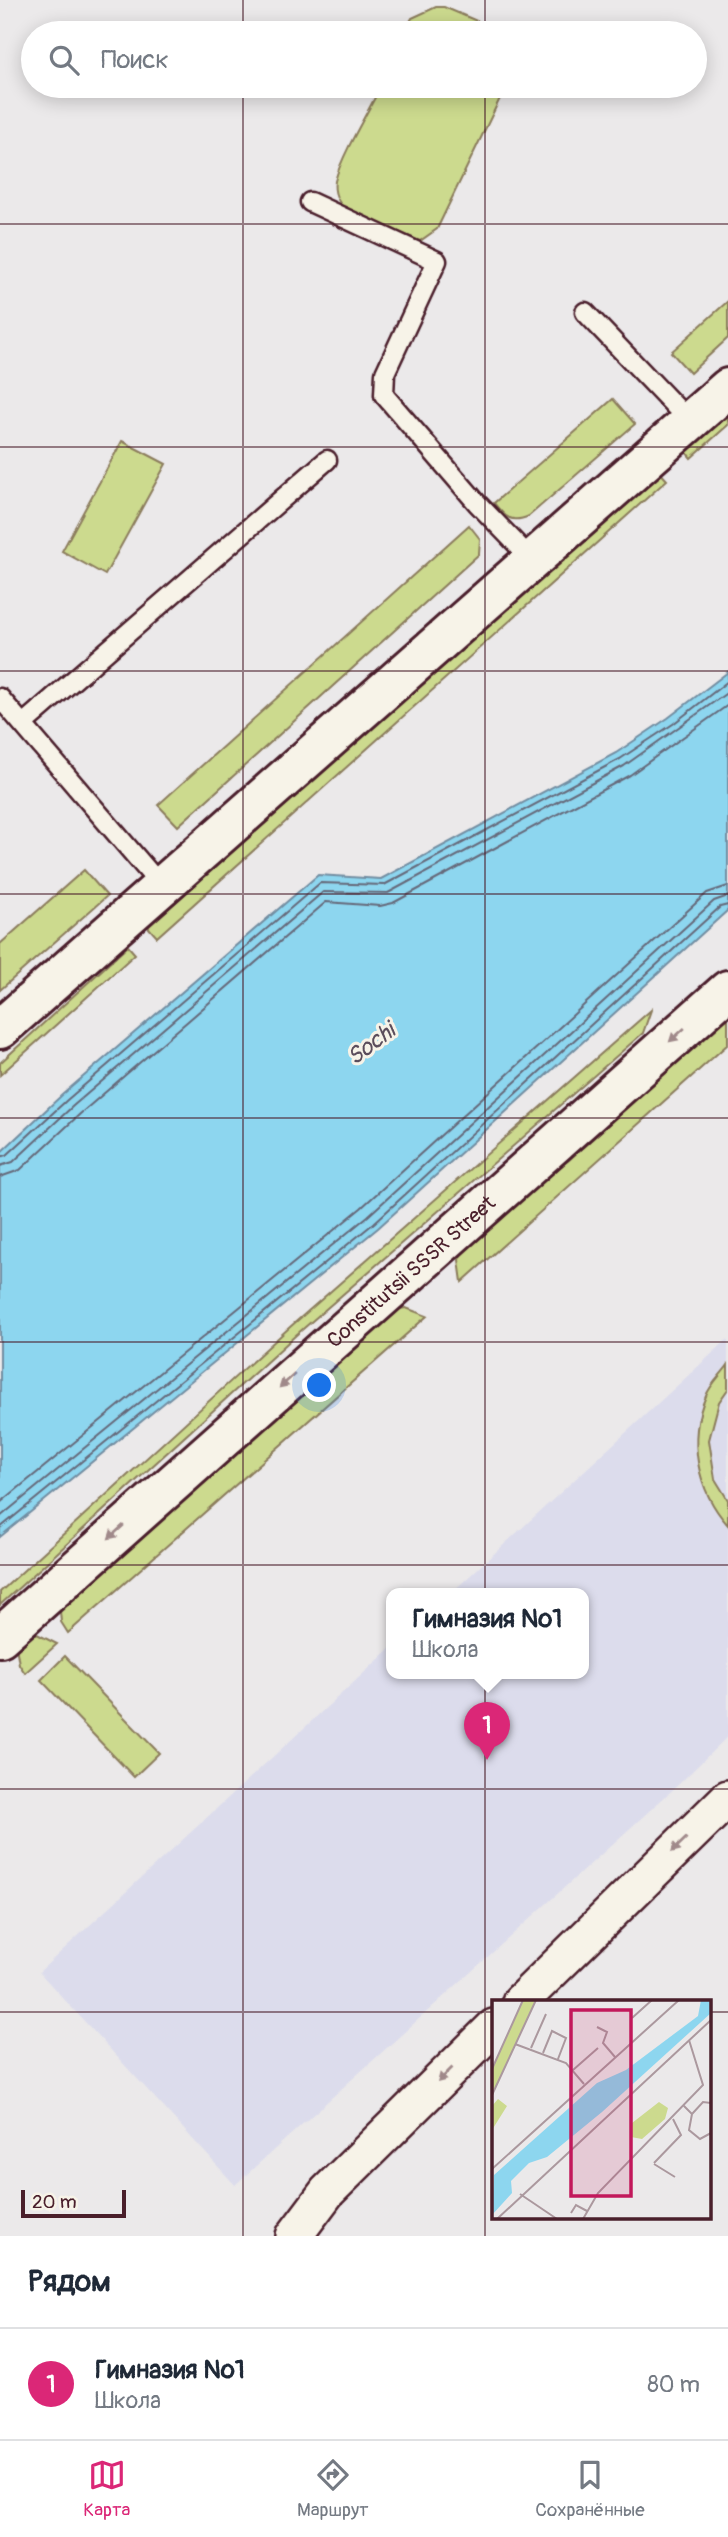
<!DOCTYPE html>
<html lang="ru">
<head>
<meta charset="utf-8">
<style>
  :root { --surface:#fff; --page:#f6f6f7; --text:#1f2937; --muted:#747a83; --line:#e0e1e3; --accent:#db2777 }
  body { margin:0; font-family:Pangolin,sans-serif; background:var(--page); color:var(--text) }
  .scale { position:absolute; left:21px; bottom:18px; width:105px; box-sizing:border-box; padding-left:7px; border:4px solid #4a1f2b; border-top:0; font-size:19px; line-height:24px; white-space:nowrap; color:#4a1f2b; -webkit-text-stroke:5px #f7f3e8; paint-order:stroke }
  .you { position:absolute; left:320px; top:1386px; width:24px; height:24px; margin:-18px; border:5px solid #fff; border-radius:50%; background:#1a73e8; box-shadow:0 0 0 10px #1a73e833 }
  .badge { display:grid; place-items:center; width:46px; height:46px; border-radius:50%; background:var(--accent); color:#fff; font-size:23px; font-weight:700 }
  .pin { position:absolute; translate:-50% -58px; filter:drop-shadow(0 2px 4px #0008) }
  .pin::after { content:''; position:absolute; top:37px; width:24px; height:21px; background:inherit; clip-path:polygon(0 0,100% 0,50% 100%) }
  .popup { position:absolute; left:386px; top:1588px; width:203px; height:91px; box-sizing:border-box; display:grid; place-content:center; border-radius:14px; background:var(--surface); filter:drop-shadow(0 2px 5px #0005); font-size:23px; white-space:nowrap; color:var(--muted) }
  .popup b { font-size:26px; color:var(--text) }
  .popup::after { content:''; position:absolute; left:50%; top:100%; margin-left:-14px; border:14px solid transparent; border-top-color:var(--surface) }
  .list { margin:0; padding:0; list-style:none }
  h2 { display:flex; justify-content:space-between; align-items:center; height:91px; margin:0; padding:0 28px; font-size:30px }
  h2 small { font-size:23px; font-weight:400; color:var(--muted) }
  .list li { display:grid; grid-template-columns:46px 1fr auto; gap:21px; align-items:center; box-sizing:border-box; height:112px; padding:0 28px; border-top:2px solid var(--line) }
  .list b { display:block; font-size:26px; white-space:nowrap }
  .list p { margin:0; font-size:23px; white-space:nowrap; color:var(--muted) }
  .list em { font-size:23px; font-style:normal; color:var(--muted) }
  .icon { flex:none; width:38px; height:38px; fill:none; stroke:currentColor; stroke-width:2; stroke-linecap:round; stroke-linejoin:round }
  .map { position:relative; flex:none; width:728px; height:2236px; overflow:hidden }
  .search { position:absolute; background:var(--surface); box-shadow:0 4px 18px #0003; left:21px; right:21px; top:21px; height:77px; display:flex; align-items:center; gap:18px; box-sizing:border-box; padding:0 24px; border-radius:38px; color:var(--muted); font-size:26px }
  .sheet { height:203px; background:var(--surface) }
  nav { display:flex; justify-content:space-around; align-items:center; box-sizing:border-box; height:98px; border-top:2px solid var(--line); background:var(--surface); font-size:19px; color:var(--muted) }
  nav a { display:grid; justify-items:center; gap:4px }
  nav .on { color:var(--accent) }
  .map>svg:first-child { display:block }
  .built { fill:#dcdcec }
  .green { fill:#ccda8e; stroke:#8b7c5c; stroke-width:2 }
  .water { fill:#8dd6ef; stroke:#728da1; stroke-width:2 }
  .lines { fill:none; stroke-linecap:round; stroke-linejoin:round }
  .shore { stroke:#656879; stroke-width:2 }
  .lane-casing { stroke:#4a1f2b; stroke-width:23 }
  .street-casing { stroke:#4a1f2b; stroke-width:40 }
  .secondary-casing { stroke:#4a1f2b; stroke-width:44 }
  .lane { stroke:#f7f3e8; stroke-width:18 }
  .street { stroke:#f7f3e8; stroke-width:35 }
  .secondary { stroke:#f7f3e8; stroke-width:38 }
  .oneway { fill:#a0898a }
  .grid { fill:none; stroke:#4a1f2b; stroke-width:2; stroke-opacity:0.55 }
  .labels { text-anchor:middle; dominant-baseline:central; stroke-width:6; stroke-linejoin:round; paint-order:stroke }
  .street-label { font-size:21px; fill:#4a1f2b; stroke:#f7f3e8 }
  .water-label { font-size:23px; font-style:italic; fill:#5b4d5c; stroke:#f7f3e8 }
  .inset-road { fill:none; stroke:#ab989e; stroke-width:2 }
  .view { fill:#c2185b; fill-opacity:0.15; stroke:#c2185b; stroke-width:3.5 }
  .inset-edge { fill:none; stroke:#4a1f2b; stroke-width:3.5 }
</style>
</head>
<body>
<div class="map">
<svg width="728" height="2236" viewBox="0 0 728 2236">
  <rect width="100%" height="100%" fill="#ebe9ea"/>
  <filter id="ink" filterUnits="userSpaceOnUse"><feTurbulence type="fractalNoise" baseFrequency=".0143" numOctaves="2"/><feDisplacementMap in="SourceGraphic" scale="14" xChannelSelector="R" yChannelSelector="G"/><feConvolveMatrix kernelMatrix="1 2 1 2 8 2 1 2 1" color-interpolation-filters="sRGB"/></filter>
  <g filter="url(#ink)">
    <path class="built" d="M728 1339V1736L679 1784 235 2185 39 1972 391 1648V1674H583V1594H450Z"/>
    <g class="green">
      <path d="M436 7H444L505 33H404L412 18Z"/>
      <path d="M381 86H506L437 229 420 241 346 210C338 203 333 192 335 181 342 154 368 112 381 86Z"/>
      <path d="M728 301V338L690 373 671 352Z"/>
      <path d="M613 399 635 424 529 516C511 524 505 517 494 503Z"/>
      <path d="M728 405V425L691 458 681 446Z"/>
      <path d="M122 441 166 464 105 575 62 551Z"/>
      <path d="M658 470 667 480 157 937 148 927Z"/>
      <path d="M469 525 480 539 479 554 178 826 158 805Z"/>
      <path d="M84 870 107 896 0 990V944Z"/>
      <path d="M128 946 135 954 0 1075V1063Z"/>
      <path d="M651 1010 643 1033 296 1335 0 1605V1592L290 1327Z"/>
      <path d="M728 1016V1044L462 1282 459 1260 464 1245 516 1200 569 1160Z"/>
      <path d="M406 1308 427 1316 68 1633 61 1622 59 1600 393 1310Z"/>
      <path d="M728 1365V1389L719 1402 709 1440 715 1479 728 1500V1525C697 1491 687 1439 706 1396 710 1385 721 1375 728 1365Z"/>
      <path d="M33 1632 57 1644 25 1673 19 1664 16 1646Z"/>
      <path d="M65 1656 159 1753 134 1777 41 1680Z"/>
    </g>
    <path class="water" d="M728 672V910L378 1228 0 1537V1153L62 1095 318 875 381 879 616 753 668 718Z"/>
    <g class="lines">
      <g class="shore">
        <path d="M0 1157 7 1155 67 1100 320 883 384 885 620 759 673 724 728 681"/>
        <path d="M0 1166 13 1162 73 1106 323 892 388 893 624 766 728 692"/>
        <path d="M0 1177 20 1170 80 1114 326 902 380 906 393 903 630 775 728 705"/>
        <path d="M0 1503 361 1208 707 893 728 886"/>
        <path d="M0 1517 368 1216 714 901 728 896"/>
        <path d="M0 1528 374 1223 720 907 728 905"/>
      </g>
      <defs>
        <g id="lane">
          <path d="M310 202 437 261 385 373 384 395 477 503 532 560"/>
          <path d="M585 312 690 422"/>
          <path d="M0 698 161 886"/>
          <path d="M23 724 327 460"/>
        </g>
        <g id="street">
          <path d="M520 2002 728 1798"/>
          <path d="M294 2236 327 2192 494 2027"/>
        </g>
        <g id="secondary">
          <path d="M0 1029 728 388"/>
          <path id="s1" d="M0 1637 728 990"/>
        </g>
      </defs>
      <use href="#lane" class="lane-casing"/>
      <use href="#street" class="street-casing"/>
      <use href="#secondary" class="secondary-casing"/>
      <use href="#lane" class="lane"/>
      <use href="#street" class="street"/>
      <use href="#secondary" class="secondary"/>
    </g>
    <defs><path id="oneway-solid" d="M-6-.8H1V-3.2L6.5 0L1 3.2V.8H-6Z" transform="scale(1.75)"/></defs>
    <g class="oneway">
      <use href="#oneway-solid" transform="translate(677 1035) rotate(138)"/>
      <use href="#oneway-solid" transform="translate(287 1381) rotate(138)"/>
      <use href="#oneway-solid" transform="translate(116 1532) rotate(138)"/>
      <use href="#oneway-solid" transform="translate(679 1845) rotate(136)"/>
      <use href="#oneway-solid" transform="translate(445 2075) rotate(135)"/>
    </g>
  </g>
  <path class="grid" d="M243 0V33M485 0V33M243 86V2236M485 86V2236M0 224H728M0 447H728M0 671H728M0 894H728M0 1118H728M0 1342H728M0 1565H728M0 1789H728M0 2012H494M709 2012H728"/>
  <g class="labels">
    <g class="street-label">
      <text stroke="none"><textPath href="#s1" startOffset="550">Constitutsii SSSR Street</textPath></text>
    </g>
    <g class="water-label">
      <text transform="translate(371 1044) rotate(-37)">Sochi</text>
    </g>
  </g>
  <g transform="translate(492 2000)">
    <rect width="219" height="219" fill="#ebe9ea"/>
    <path d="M31 0H44L0 95V69ZM6 99 15 106 0 130V106ZM167 102 176 108 173 119 150 139 139 137 140 123Z" fill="#ccda8e"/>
    <path d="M209 0H219V13L110 112 55 157 37 163 19 181 20 193 0 215 2 175 105 83 134 70 206 16Z" fill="#8dd6ef"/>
    <path class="inset-road" d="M140 18 160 0M105 27 115 32 111 43 123 57M23 44 74 63 92 84M39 48 54 14M51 53 60 31 74 38 66 59M0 69 31 0M81 70 106 48M0 95 44 0M192 106 200 114 197 130 208 139 219 133M200 114 211 102 219 103M162 163 189 135 181 119M162 164 183 177M0 169 187 0M28 194 65 219M79 213 84 205 95 211M5 219 219 20M91 219 106 193 211 85 197 40"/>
    <path class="view" d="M79 10H139V196H79Z"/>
    <rect width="219" height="219" class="inset-edge"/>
  </g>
</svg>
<div class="scale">20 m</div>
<div class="you"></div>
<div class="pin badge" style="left:487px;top:1760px">1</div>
<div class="popup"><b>Гимназия №1</b>Школа</div>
<div class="search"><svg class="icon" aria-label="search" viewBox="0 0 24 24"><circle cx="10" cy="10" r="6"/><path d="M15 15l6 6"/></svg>Поиск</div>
</div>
<section class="sheet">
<h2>Рядом<small></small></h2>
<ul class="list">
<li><span class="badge">1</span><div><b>Гимназия №1</b><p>Школа</p></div><em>80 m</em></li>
</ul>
</section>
<nav>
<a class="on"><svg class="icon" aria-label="map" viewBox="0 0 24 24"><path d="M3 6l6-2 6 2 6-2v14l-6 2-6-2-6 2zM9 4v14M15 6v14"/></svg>Карта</a>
<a><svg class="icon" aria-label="directions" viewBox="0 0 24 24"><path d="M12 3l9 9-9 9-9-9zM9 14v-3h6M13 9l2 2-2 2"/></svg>Маршрут</a>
<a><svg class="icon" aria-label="saved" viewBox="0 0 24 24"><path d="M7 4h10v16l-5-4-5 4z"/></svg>Сохранённые</a>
</nav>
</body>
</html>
